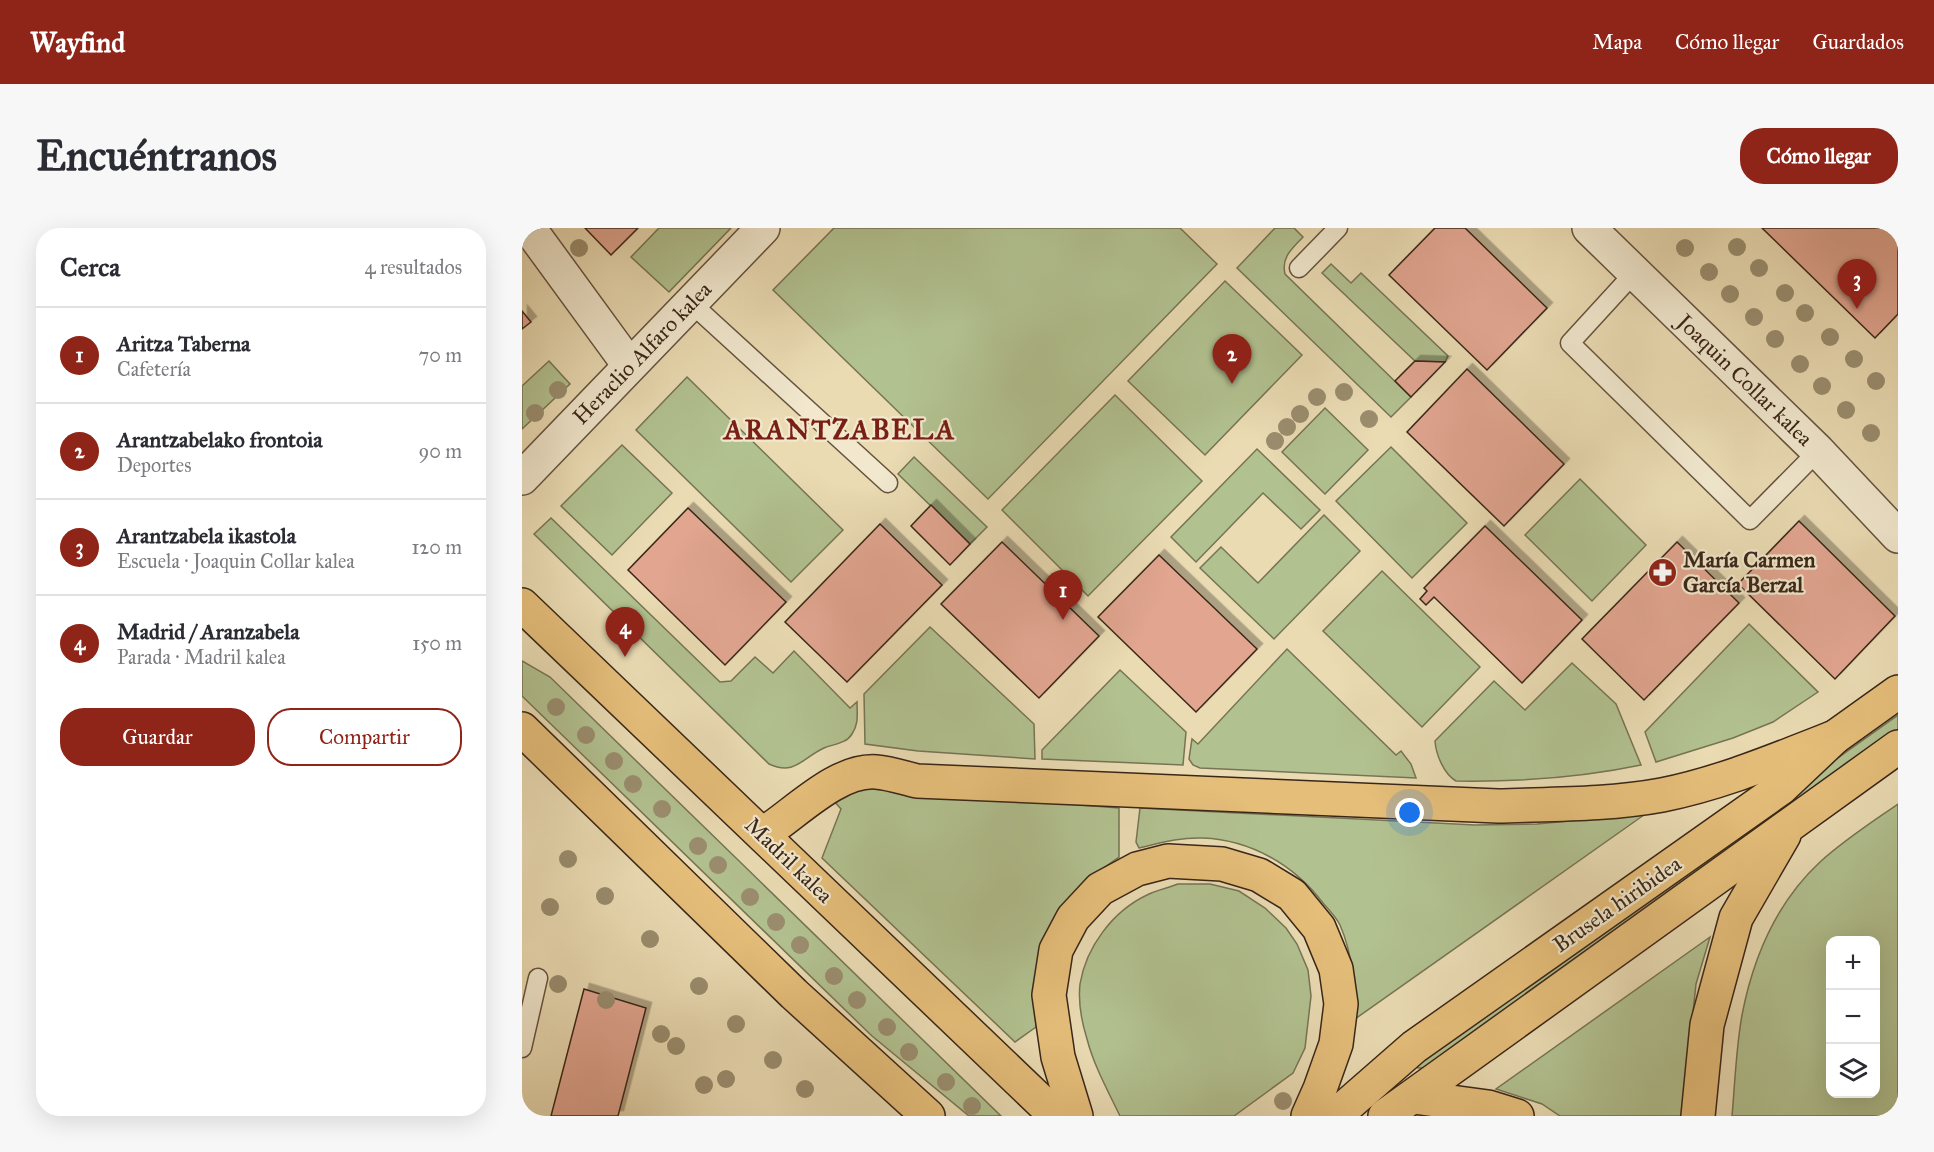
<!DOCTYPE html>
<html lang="es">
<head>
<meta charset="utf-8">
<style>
  :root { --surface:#fff; --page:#f7f7f7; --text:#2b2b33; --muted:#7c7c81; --line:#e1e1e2; --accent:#8f2418 }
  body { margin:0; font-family:"IM FELL Great Primer",serif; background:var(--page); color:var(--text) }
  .controls { position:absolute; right:18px; bottom:18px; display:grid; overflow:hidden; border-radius:12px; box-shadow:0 6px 24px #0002 }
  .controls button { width:54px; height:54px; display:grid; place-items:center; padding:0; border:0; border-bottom:2px solid var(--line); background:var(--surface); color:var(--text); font:30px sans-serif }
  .you { position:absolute; left:888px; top:585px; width:21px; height:21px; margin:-15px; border:4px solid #fff; border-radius:50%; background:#1a73e8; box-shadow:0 0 0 9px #1a73e833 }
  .badge { display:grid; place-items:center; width:39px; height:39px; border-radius:50%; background:var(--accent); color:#fff; font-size:20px; font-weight:700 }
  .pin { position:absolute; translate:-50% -50px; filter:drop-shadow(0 2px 3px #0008) }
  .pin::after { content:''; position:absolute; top:32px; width:21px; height:18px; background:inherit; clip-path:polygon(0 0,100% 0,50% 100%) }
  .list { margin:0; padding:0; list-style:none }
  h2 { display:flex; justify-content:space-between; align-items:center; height:78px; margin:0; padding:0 24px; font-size:26px }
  h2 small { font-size:20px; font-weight:400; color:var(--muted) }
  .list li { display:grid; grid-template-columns:39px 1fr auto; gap:18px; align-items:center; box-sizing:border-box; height:96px; padding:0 24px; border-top:2px solid var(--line) }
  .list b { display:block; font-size:22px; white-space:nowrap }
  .list p { margin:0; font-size:20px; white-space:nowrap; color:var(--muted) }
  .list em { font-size:20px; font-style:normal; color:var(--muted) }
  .actions { display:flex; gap:12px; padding:18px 24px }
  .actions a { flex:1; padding:14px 0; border:2px solid var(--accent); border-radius:24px; text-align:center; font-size:21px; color:var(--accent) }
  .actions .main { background:var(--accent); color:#fff }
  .icon { flex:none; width:33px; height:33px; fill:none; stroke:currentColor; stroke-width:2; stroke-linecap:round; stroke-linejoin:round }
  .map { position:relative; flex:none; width:1376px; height:888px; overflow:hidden; border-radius:24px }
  header { display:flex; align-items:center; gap:36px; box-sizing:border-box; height:84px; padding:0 30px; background:var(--accent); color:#fff }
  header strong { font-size:28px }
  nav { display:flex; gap:33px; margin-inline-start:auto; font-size:21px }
  .intro { display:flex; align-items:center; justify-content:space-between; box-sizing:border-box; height:144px; padding:0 36px }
  h1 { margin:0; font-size:42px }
  .button { padding:15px 27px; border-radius:24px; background:var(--accent); color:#fff; font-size:21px; font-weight:700 }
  main { display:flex; gap:36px; padding:0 36px }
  aside { flex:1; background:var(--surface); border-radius:24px; box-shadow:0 6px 24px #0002 }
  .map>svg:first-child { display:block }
  .green { fill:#b2c190; stroke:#767454; stroke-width:1.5; fill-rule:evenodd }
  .building { fill:#e1a590; stroke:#3a2618; stroke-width:1.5; filter:url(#shadow) }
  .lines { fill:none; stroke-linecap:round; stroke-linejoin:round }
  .service-casing { stroke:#66533f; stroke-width:21 }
  .minor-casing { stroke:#66533f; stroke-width:36 }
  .primary-casing { stroke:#3a2618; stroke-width:36 }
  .service { stroke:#f1e8ce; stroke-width:18 }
  .minor { stroke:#f1e8ce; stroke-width:33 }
  .primary { stroke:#e5be7a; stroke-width:33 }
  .tree { fill:#9a8d6e }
  .labels { text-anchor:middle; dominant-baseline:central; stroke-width:4.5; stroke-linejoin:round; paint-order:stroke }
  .street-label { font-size:22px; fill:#3a2618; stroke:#f1e8ce }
  .poi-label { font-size:22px; font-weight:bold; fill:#3a2618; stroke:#f1e8ce; text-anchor:start }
  .district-label { font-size:28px; font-weight:bold; letter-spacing:1.5px; fill:#7a1f14; stroke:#f1e8ce }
</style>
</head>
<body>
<header>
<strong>Wayfind</strong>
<nav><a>Mapa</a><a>Cómo llegar</a><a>Guardados</a></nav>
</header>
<div class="intro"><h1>Encuéntranos</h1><a class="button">Cómo llegar</a></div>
<main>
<aside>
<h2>Cerca<small>4 resultados</small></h2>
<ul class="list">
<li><span class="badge">1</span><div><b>Aritza Taberna</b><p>Cafetería</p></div><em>70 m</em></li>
<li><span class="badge">2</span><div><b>Arantzabelako frontoia</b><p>Deportes</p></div><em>90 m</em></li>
<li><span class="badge">3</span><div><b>Arantzabela ikastola</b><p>Escuela · Joaquin Collar kalea</p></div><em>120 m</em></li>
<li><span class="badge">4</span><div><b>Madrid / Aranzabela</b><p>Parada · Madril kalea</p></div><em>150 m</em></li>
</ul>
<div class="actions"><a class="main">Guardar</a><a>Compartir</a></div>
</aside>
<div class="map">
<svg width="1376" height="888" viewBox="0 0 1376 888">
  <defs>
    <filter id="shadow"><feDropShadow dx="5.5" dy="-5.5" stdDeviation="0" flood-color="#0004"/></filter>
  </defs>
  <rect width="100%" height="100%" fill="#eadbb3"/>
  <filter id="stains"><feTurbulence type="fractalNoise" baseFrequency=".00333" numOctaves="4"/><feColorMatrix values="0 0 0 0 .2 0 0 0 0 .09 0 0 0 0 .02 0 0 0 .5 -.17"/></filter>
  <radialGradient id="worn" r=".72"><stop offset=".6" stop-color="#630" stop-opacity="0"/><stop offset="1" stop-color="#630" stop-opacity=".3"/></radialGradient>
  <g class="green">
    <path d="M137 0H209L147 64 109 29Z"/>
    <path d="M312 0H658L695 36 466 271 251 62Z"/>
    <path d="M753 0H772L781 9C770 21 759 29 763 46L889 169 869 189 715 40Z"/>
    <path d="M809 36 829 55 839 45 926 128 923 134 893 133 800 45Z"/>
    <path d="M703 53 780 127 683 227 606 153Z"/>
    <path d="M27 133 48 156 0 201V158Z"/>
    <path d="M165 149 321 302 269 354 114 202Z"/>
    <path d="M593 167 680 253 566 368 480 282Z"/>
    <path d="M803 180 846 222 803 266 760 224Z"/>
    <path d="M100 217 150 265 90 327 39 278Z"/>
    <path d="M869 219 945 295 890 350 814 273Z"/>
    <path d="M735 221 798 282 779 301 741 265 674 334 649 309Z"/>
    <path d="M392 229 465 299 448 316 376 246Z"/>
    <path d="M1058 251 1124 317 1070 373 1003 307Z"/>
    <path d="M802 287 838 323 752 411 678 340 699 319 736 355Z"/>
    <path d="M29 290 198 454 209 453 233 429 251 445 272 423 328 480 335 474C335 486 337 496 330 506 324 516 311 516 302 520 280 530 273 548 247 536L12 306Z"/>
    <path d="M860 343 958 439 900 499 801 403Z"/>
    <path d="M1227 396 1296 464 1251 494 1211 510 1134 534 1123 504Z"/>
    <path d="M408 399 512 496 513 531 396 523 343 516 342 466Z"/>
    <path d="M765 421 874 527 879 523 889 536 894 550 678 540 671 537 667 531 670 511 676 516Z"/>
    <path d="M0 433 28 449 479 888H447L350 808 0 468Z"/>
    <path d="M1050 435 1094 476 1119 537C1057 550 998 554 934 553 922 546 914 527 913 513L972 453 1003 482Z"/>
    <path d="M598 442 664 504 661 537 520 531V522Z"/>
    <path d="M1376 487V503L904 840H896L893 836 900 827Z"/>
    <path d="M338 560 597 580V629L566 651 512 768 514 799 493 814 300 630 319 581 311 572Z"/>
    <path d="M1376 576V888H1210C1213 855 1214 820 1220 787 1231 730 1255 674 1298 634 1322 612 1350 594 1376 576ZM1308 712H1354V866H1308Z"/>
    <path d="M618 580 953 597 1015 596 1088 589 1129 582 833 791C833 759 831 727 818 697 814 689 807 682 801 675 772 637 729 612 681 610 659 609 638 615 617 620L614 614Z"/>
    <path d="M656 656H688L717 663 743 680 764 700 775 716 786 742 789 768 783 820 771 845 712 888H598C586 863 572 838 565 811 560 795 556 774 558 756 564 719 591 683 625 667 634 662 646 660 656 656Z"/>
    <path d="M1188 709 1174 756 1160 888H1038L1020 876 974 861Z"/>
  </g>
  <g class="building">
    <path d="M63 0H116L89 27Z"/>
    <path d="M913 0H943L1025 80 965 142 867 47Z"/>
    <path d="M1240 0H1376V86L1353 110Z"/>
    <path d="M0 83 9 94 0 101Z"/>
    <path d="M893 133 923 134 889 169 873 153Z"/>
    <path d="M945 141 1042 236 982 298 885 204Z"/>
    <path d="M409 277 448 316 428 337 389 298Z"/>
    <path d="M166 280 264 374 203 437 106 342Z"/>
    <path d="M1277 293 1373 388 1313 451 1216 356Z"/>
    <path d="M358 296 420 357 325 454 263 394Z"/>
    <path d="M963 298 1060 392 1000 455 912 369 904 377 898 371 905 363 902 360Z"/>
    <path d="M480 314 577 408 517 470 419 376Z"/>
    <path d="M1155 314 1217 375 1122 472 1060 411Z"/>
    <path d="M637 327 735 421 674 484 576 389Z"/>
    <path d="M62 761 124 780 96 888H29Z"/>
  </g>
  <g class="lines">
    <defs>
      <g id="service">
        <path d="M777 40 816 0"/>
        <path d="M1113 44 1048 115 1228 292 1296 223"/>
        <path d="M169 75 366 255"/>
        <path d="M0 820 16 750"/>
      </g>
      <g id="minor">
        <path d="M7 0 107 137"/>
        <path d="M1067 0 1296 223 1376 308"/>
        <path d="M0 250 241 0"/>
      </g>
      <g id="primary">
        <path d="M0 377 534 888"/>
        <path d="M0 501 272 766 406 888"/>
        <path d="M241 606C273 586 315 541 354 544 368 545 382 550 395 553L976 578C1030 576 1086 577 1140 567 1200 555 1256 531 1313 509"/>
        <path d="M892 869 966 879 995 888"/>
        <path d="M554 888 536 829 527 767 534 722 551 690 578 661 615 641 646 633 700 636 737 647 770 667 797 700 814 741 819 776 814 816 798 861 786 888"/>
        <path d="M813 888 892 819 1259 560 1313 509 1376 464"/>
        <path d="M863 888 1376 519"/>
        <path d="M1176 888 1185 797 1214 690 1262 607"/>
      </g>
    </defs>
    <use href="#service" class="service-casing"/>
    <use href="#minor" class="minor-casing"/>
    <use href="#primary" class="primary-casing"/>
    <use href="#service" class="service"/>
    <use href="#minor" class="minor"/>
    <use href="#primary" class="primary"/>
  </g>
  <g class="tree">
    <circle cx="1215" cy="19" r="9"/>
    <circle cx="57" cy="20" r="9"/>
    <circle cx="1163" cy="20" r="9"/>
    <circle cx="1237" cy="40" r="9"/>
    <circle cx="1187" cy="44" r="9"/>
    <circle cx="1263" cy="65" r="9"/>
    <circle cx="1208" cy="66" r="9"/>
    <circle cx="1283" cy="85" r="9"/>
    <circle cx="1232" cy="89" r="9"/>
    <circle cx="1308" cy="109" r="9"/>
    <circle cx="1253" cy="111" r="9"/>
    <circle cx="1332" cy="131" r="9"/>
    <circle cx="1278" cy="136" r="9"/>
    <circle cx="1354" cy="153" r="9"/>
    <circle cx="1300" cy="158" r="9"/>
    <circle cx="36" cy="162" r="9"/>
    <circle cx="822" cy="164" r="9"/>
    <circle cx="795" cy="169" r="9"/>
    <circle cx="1324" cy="182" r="9"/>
    <circle cx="13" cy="185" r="9"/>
    <circle cx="778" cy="186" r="9"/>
    <circle cx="847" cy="191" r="9"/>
    <circle cx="765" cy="199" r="9"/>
    <circle cx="1349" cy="205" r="9"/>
    <circle cx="753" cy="213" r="9"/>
    <circle cx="34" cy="479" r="9"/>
    <circle cx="64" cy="507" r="9"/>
    <circle cx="92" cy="533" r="9"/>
    <circle cx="111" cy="556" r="9"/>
    <circle cx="140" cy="581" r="9"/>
    <circle cx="176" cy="618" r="9"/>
    <circle cx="46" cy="631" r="9"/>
    <circle cx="196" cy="637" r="9"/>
    <circle cx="83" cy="668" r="9"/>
    <circle cx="228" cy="669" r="9"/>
    <circle cx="28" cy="679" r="9"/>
    <circle cx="254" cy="694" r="9"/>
    <circle cx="128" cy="711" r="9"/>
    <circle cx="278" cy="717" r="9"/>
    <circle cx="312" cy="748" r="9"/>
    <circle cx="36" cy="756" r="9"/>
    <circle cx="177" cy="758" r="9"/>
    <circle cx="84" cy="772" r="9"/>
    <circle cx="335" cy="772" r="9"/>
    <circle cx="214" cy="796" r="9"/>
    <circle cx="365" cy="799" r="9"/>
    <circle cx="139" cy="806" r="9"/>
    <circle cx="154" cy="818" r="9"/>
    <circle cx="387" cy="824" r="9"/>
    <circle cx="251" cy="832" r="9"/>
    <circle cx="204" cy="851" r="9"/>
    <circle cx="424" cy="854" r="9"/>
    <circle cx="182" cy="857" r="9"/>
    <circle cx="283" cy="861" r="9"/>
    <circle cx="761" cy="873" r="9"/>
    <circle cx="450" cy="878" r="9"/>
  </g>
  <defs>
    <symbol id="pharmacy-disc" viewBox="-11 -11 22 22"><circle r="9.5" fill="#8f2418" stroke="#f1e8ce"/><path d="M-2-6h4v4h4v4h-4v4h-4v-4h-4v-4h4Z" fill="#fff"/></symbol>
  </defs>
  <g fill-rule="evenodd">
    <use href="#pharmacy-disc" x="1124" y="328" width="33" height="33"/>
  </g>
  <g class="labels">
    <g class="street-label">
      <text transform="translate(120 125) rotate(-46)">Heraclio Alfaro kalea</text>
      <text transform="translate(1223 152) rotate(44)">Joaquin Collar kalea</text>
      <text transform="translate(267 632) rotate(44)">Madril kalea</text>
      <text transform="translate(1095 676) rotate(-35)">Brusela hiribidea</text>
    </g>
    <g class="poi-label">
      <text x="1161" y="331">María Carmen<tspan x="1161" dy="25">García Berzal</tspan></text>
    </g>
    <g class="district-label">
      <text x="318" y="201">ARANTZABELA</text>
    </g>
  </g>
  <rect width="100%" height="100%" filter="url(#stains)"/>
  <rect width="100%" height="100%" fill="url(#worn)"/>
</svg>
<div class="controls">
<button>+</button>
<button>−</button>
<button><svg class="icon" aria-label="layers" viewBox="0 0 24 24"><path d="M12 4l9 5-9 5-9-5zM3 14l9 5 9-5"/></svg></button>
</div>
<div class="you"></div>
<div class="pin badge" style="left:541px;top:392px">1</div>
<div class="pin badge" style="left:710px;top:156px">2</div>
<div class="pin badge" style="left:1335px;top:81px">3</div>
<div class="pin badge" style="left:103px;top:429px">4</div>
</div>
</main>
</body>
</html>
